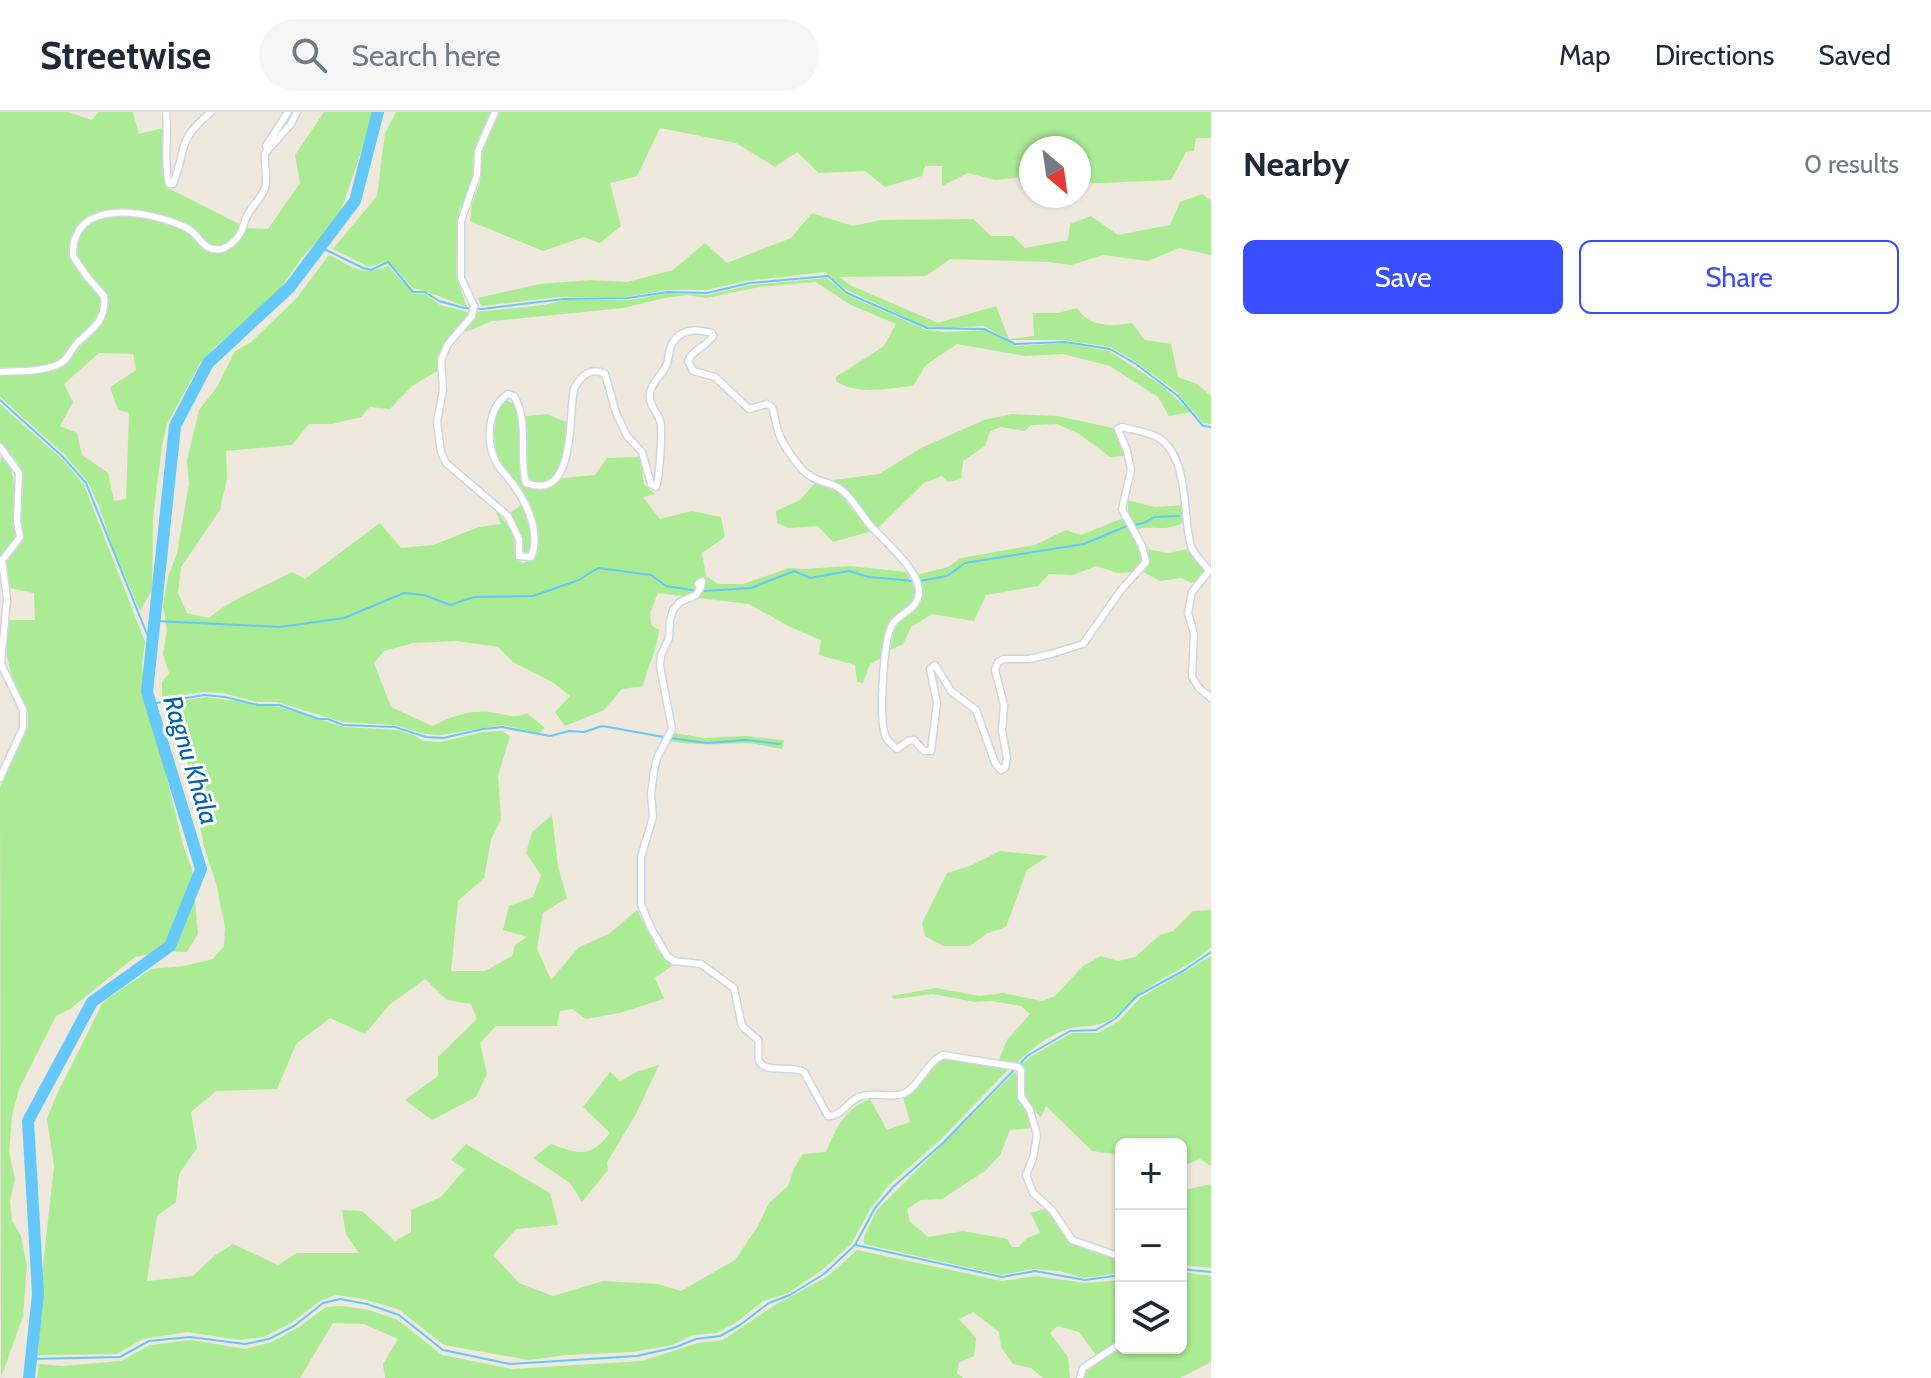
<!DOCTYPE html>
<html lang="en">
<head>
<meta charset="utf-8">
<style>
  :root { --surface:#fff; --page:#f6f6f7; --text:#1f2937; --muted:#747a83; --line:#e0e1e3; --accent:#394fff }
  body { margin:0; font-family:Cabin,sans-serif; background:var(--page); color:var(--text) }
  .controls { position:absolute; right:24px; bottom:24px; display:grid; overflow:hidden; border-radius:12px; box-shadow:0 2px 6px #0004 }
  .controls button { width:72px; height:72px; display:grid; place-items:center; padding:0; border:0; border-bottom:2px solid var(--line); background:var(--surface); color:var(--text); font:40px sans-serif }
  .compass { position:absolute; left:1019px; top:24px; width:72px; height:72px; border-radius:50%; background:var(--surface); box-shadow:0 2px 6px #0004; rotate:151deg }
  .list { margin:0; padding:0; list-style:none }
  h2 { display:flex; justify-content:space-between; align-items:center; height:104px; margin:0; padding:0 32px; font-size:34px }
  h2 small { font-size:26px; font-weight:400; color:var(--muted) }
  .actions { display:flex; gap:16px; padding:24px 32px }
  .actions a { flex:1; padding:18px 0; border:2px solid var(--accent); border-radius:12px; text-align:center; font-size:28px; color:var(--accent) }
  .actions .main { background:var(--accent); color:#fff }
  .icon { flex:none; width:44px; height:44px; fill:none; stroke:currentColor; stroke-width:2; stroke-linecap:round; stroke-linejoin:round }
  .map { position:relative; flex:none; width:1211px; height:1266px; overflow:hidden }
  header { display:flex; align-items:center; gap:48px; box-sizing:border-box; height:112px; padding:0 40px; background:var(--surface); border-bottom:2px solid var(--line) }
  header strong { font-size:38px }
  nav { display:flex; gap:44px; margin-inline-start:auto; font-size:28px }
  .search { width:560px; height:72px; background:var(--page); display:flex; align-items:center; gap:20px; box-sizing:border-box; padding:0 28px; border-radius:44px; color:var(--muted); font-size:30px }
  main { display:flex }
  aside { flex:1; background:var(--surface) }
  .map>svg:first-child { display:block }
  .green { fill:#abeb93; fill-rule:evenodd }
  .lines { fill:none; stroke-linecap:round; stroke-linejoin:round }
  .stream { stroke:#65c8fb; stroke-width:2 }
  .river { stroke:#65c8fb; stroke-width:12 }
  .minor-casing { stroke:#d1d4e6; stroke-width:9 }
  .minor { stroke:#fff; stroke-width:6 }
  .labels { text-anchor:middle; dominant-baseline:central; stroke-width:6; stroke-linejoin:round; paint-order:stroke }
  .water-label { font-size:26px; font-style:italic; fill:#0063ab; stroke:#fff }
</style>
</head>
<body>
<header>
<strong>Streetwise</strong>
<div class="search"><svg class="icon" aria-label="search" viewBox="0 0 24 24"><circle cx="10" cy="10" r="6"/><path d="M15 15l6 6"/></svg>Search here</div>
<nav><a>Map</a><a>Directions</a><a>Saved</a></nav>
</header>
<main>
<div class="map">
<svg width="1211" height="1266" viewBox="0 0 1211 1266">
  <rect width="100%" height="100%" fill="#efe8dc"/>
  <g class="green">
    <path d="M0 0H68L92 8 99 0H133L139 22 163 16 166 75 239 112C237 124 227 135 214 134 203 134 200 121 190 116 159 100 100 84 76 118 71 126 69 139 73 147 78 163 94 173 102 187 100 208 91 213 77 227 71 233 67 242 61 247 47 258 17 257 0 257Z"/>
    <path d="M324 0H383L364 31 342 96 333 114 302 145 274 186 215 235 201 250 167 312 162 333 153 406 152 478 140 499 111 431 99 394 87 369 64 342 0 285V262L32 261 69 248 78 233 90 226 106 202V183L89 165 75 144C77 133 77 123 86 114 107 93 165 105 189 120 194 123 196 130 202 133 206 137 215 137 220 139L244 116 268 117 300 71 295 43ZM99 241 133 242 136 258 110 275 118 298 129 301 126 387 114 389 108 361 82 343 77 321 60 314 73 290 64 272Z"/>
    <path d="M396 0H491L479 25 474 44 472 68 459 99 456 154 457 167 467 195C451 190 428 178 414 177L388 149 369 155 333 137 377 84 385 21Z"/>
    <path d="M499 0H1211V26H1196L1194 39 1186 40 1171 68 1079 72V36H1031V64L996 68 968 61 942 74V54H925L922 64 885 75 865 59 819 61 797 40 775 55 736 31 660 16 637 64 610 71 621 114 600 131 584 125 543 139 470 109 472 91 480 71 479 48 484 29Z"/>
    <path d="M1202 82 1211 89V143L1179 136 1148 149 1103 143 1071 153 1049 150 950 147 926 164 839 165 852 174 938 211 996 194 1009 227 1034 224 1033 201H1058L1077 196C1090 216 1111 214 1132 211L1145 228 1171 232 1178 265 1197 272 1211 284V312L1203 311 1177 280 1136 250 1110 235 1062 228H1009L984 214 944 216 924 214 845 177 825 160 746 169 706 178H667L626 185H560L481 194 478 186 540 172 590 168 627 170 673 158 705 131 727 151 791 126 812 101 853 114 881 108 973 107 991 124H1013L1025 136 1068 128 1070 112 1091 104 1118 123 1170 113 1180 90Z"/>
    <path d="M329 143C353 155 362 165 388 154L414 182H426L440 193 468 200C460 224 435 230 439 258L412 274 390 297 370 295 361 305 332 312H309L292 333 226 339 227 366 220 398 181 455 178 481 187 501 209 506C232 486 265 475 292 460L305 467 380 411 401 436 433 433 479 415 501 412 495 397 513 420 515 445 522 451 530 449C552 432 527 391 517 373 511 364 502 357 498 347 495 342 493 309 493 303 494 298 501 291 504 287L516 293 520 302 522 364 526 375 544 378 564 366 595 363 607 346 640 345 644 372 655 382 643 385 660 407 692 399 721 405 725 425 702 441 706 464 718 472H743L789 456 804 457 850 454 906 460 917 481 912 493 888 512 881 546 870 552 863 571 857 570 855 553 819 543 821 528 790 515 749 492 658 481 650 501 651 513 659 518C657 538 648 554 643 574L622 577 604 598 565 614 555 600 570 584 554 571 513 550 498 535 457 529 413 531 384 539 374 551 391 595 432 614C451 605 467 598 489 600 504 601 512 608 527 601L545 616 539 621 502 613 441 623 424 622 395 613 343 610 277 590H256L223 581 203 580 162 586V570L169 561 163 542 167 518 163 494 168 465 177 441 189 372 187 349 199 298 217 275 235 239 250 231 297 186Z"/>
    <path d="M827 166 847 183 927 218 947 220 985 218 1016 234 1066 231 1109 239 1160 272 1191 300 1169 304 1158 285 1110 254 1063 242 1025 244 957 232 926 253 913 274C888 276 858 284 836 269V265L884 234 896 212 851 193 816 170 759 175 706 186 687 183 665 186 623 196 492 209 465 220 473 209 476 200 544 193 565 188H630L668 181 708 183 751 173Z"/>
    <path d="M0 292 63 348 84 373 145 530 142 552 146 594 157 625 183 733 192 757 198 822 187 840 162 839 135 845 70 897 56 904 19 977 12 1004 9 1040 15 1067 10 1089 12 1109 21 1124 27 1154 23 1204 1 1266 0 675 28 614V602L11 562 6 540 9 508H35L34 481 9 476 5 449C10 443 18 436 21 429 25 422 21 413 21 404 20 369 30 358 0 330Z"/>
    <path d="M547 302 566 310 564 341 558 364 541 374 532 371 527 361 526 304Z"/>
    <path d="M1012 302 1057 304 1113 316 1125 344 1110 345 1079 322 1057 312 1031 313 1025 319 1001 315 990 319 985 334 963 349 961 367 948 370 942 364 924 371 878 416 834 368 879 362 923 335 984 308Z"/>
    <path d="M2 343C22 367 12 396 17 425L0 446V350Z"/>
    <path d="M815 371 839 379 851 396 872 419 833 430 818 414 789 416 777 411 776 399 800 388Z"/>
    <path d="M1127 388 1155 395 1184 393 1185 410C1161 421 1158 413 1135 417L1129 406Z"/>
    <path d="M522 392 530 416 532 438 528 442H525C518 427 521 417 509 402Z"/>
    <path d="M1123 406 1139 434 1144 449 1135 460 1118 461 1096 454 1073 463 1049 462 1038 474 986 483 974 509 932 502 911 515 903 532 890 538 894 514 907 505 921 483 917 463 948 455 961 446 1035 433 1066 418 1081 423Z"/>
    <path d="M1146 437 1168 441 1189 437 1206 457C1205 466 1199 469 1191 471L1182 466 1160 469 1143 460 1149 453Z"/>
    <path d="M206 585 280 595 344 615 397 618 414 623 423 629 441 630 483 620 502 619 510 624 498 664 501 707 491 728 484 766 458 789 451 859H485L512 844 515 833 527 825 503 818 509 794 533 785 541 763 526 741 532 720 552 703 558 755 567 786 543 801 537 837 551 868 579 835 609 822 637 798 657 837 672 854 655 866 664 887 619 901 586 907 572 897 560 899 557 914H496L480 931 487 962 476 985 432 1008 405 988 438 964V945L477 907 471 892 447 888 425 867 389 893 365 922 330 906 296 932 277 977 216 979 191 1000 197 1036 179 1062 176 1090 157 1104 147 1169 193 1164 214 1144 233 1132 278 1153 297 1141H359L346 1122 342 1098 362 1099 395 1129 411 1120V1098L441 1085 465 1057 451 1048 466 1032 550 1081 558 1113 516 1117 493 1143 519 1171 553 1184 603 1169 658 1172 681 1179 735 1148 758 1114 769 1091 788 1074 794 1056 803 1042 826 1040C837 1015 843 998 870 987L887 1018 910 1010 903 986C920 977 928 957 945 946L1008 958 940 1028 888 1074 871 1096 851 1132 822 1158 788 1181 763 1189 737 1210 717 1221 693 1223 672 1233 633 1240 567 1243 529 1248 444 1233 398 1197 363 1187 336 1183 320 1189 291 1211 264 1225 239 1228 187 1220 143 1227 117 1242 38 1243 40 1181 54 1054 47 1007 56 984 103 890 151 857 184 854 213 847 224 834 225 815 216 771 204 735 187 649 165 592Z"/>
    <path d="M674 621 704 626 745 624 784 628 782 637C770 636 757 631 745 631 717 632 697 634 669 629Z"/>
    <path d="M1000 739 1048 744 1027 758 1006 815 986 822 970 834H943L925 824 922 811 947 761 970 754Z"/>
    <path d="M1211 798V835C1191 854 1165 863 1143 879 1131 887 1122 900 1110 908 1096 916 1082 913 1068 917 1050 922 1028 939 1016 952L999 948 1007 928 1030 902 1021 894 991 889 975 890 933 882 894 887 891 884 936 876 979 884 1003 881 1042 889 1055 884 1083 854 1101 844 1118 849 1135 845 1160 823 1173 819 1193 799Z"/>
    <path d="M1211 844V1054L1200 1047 1181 1055V1032H1121V1043L1092 1039 1046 994 1041 1005C1014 980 1033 975 1020 954L1030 945 1072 921H1098L1119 909 1140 886Z"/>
    <path d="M659 953 636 1002 607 1050 608 1058 582 1090 570 1071 533 1046 551 1032C579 1042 590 1047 610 1021L583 995 610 960 620 969 637 960Z"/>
    <path d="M1015 960 1020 967C1018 984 1028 999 1032 1016L1010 1018 1000 1043 985 1059 942 1087 921 1088 907 1097 910 1110 928 1125 963 1119 1007 1127 1012 1135H1019L1027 1126 1040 1121 1031 1101 1044 1097C1056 1104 1058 1118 1067 1127 1074 1134 1111 1145 1121 1148V1161L1083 1166 1060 1159 1033 1157 1001 1163 864 1132 863 1127 877 1098Z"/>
    <path d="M1211 1072V1156L1181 1153V1079Z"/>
    <path d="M857 1138 1002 1169 1036 1164 1085 1171 1121 1168V1228L1096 1243 1079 1220 1057 1214 1050 1221 1068 1245 1070 1266H1043L1031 1256 1013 1252 1001 1235 999 1220 973 1200 959 1207 976 1226 974 1244 959 1251 957 1261 963 1266H385L383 1252 398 1227 364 1212 333 1211 300 1266H37L39 1252 62 1254 121 1249 150 1233 192 1228 245 1237 272 1230 299 1215 326 1195 342 1194 369 1198 398 1208 442 1243 513 1257 642 1249 698 1231 723 1228 775 1193 827 1165Z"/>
    <path d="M1181 1160 1211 1164V1250L1180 1266H1083L1086 1257 1121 1235 1181 1236Z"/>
  </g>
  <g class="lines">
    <g class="stream">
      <path d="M320 135 363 156 371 158 388 150 413 180H425L439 189 464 196 482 197 564 187 628 186 668 180 707 181 750 171 828 164 847 181 927 216 984 217 1015 232 1065 230 1110 237 1136 252 1178 284 1203 314 1211 315"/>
      <path d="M0 288 63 345 86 371 151 532"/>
      <path d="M1134 413 1144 411 1154 405 1179 404"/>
      <path d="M920 469 947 464 965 451 1084 432 1127 414"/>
      <path d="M703 479 751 476 794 459 810 466 849 459 869 465 914 469"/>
      <path d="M154 509 280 515 344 506 404 481 424 483 450 493 474 485 533 484 579 468 598 456 651 463 666 474 697 479"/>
      <path d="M151 592 204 583 225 585 258 593H279L319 607H328L343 613 395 615 426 625 443 626 483 617 502 615 550 624 569 619 584 620 602 614 664 625"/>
      <path d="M670 626 707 631 746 628 780 632"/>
      <path d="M1020 952 1027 944 1070 919 1096 918 1115 907 1137 884 1183 859 1211 840"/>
      <path d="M856 1133 1002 1165 1035 1159 1085 1168 1121 1163"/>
      <path d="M1181 1157 1211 1160"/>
      <path d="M31 1247 120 1245 149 1229 190 1225 245 1232 269 1227 294 1214 323 1191 340 1187 367 1192 399 1203 443 1238 510 1252 637 1244 676 1235 696 1227 720 1224 740 1213 769 1191 790 1183 824 1162 855 1133 875 1096 893 1075 943 1031 1015 957"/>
    </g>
    <path class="river" d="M29 1266 38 1182 28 1009 92 890 170 834 201 757 147 580 175 314 208 251 290 175 355 89 378 0"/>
    <defs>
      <g id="minor">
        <path d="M166 0C169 23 163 50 169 72H173C188 34 175 31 211 0"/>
        <path d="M495 0 478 39 477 63 461 109V166L474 194 472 204 448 232 441 248 443 278 437 310 441 340 446 351 508 404 519 427V444L531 445C541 424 528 393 515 375 509 366 501 359 496 350 485 329 488 295 508 282L514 284C530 312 518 342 526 371 576 390 568 307 574 277 581 264 590 254 605 262L616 301 627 324 642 340 651 372 656 375C659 370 663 316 660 309 658 301 650 294 650 287 648 273 661 265 666 254 670 247 668 237 673 230 682 216 698 217 712 221L713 224C706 235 692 238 688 249L693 259 715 265 749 297 767 292 772 295C775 303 775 310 778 319 782 332 792 345 800 355 811 369 823 368 837 375 850 382 860 401 869 412 883 429 920 457 919 481 918 498 899 501 892 513 883 529 879 605 885 623 887 629 892 633 897 637L908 629 914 628 924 639H931L937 591 930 557 935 553 951 579 976 598 995 651 1001 658 1005 656 1007 646 1002 619 1004 593 995 558 998 550 1004 547H1029L1051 542 1083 532 1121 478 1146 450 1142 434 1122 397 1131 358 1127 339 1118 317 1122 315C1133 318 1149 320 1159 326 1190 347 1182 403 1191 434 1194 444 1204 450 1209 459L1192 480 1188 501 1194 522 1192 565 1199 576 1211 586"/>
        <path d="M266 34 288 0"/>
        <path d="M0 260C18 259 40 260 57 253 68 249 70 238 78 230 93 217 107 207 104 184L88 166 73 144C71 83 151 99 187 116 200 123 203 141 222 137 227 135 234 130 237 126 243 120 243 111 247 104 252 93 265 83 266 72 267 62 264 52 265 41L291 12 297 0"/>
        <path d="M0 335 19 361 17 410 20 425 1 450"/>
        <path d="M701 475 702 469 698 472 701 475 696 483 680 490 673 498 670 508 669 526 661 543 660 554 672 617 657 646 654 659 651 682 653 705 641 745V793L651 816 667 844 674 849 701 852 734 876 742 914 758 928C760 935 757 942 759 949 765 962 792 953 804 960L828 1004C841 1005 847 990 859 985 875 978 895 989 908 979 922 969 927 950 943 943L1018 955 1021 958V985L1030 998 1037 1023 1033 1046 1026 1063 1033 1081 1052 1098 1072 1128 1121 1145"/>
        <path d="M0 666 23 616V598L1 552 7 487 2 448"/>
        <path d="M1080 1266 1083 1256 1121 1231"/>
      </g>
    </defs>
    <use href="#minor" class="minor-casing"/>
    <use href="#minor" class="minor"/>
  </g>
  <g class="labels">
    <g class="water-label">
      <text transform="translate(191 648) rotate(73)">Ragnu Khāla</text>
    </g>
  </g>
</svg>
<div class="controls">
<button>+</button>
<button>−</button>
<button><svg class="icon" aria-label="layers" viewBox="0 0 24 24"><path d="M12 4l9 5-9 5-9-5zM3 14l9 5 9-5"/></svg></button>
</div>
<svg class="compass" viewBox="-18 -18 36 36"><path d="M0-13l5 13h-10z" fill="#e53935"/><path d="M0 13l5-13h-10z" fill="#747a83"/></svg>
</div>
<aside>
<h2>Nearby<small>0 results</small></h2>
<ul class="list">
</ul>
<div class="actions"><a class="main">Save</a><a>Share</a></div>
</aside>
</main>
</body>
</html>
